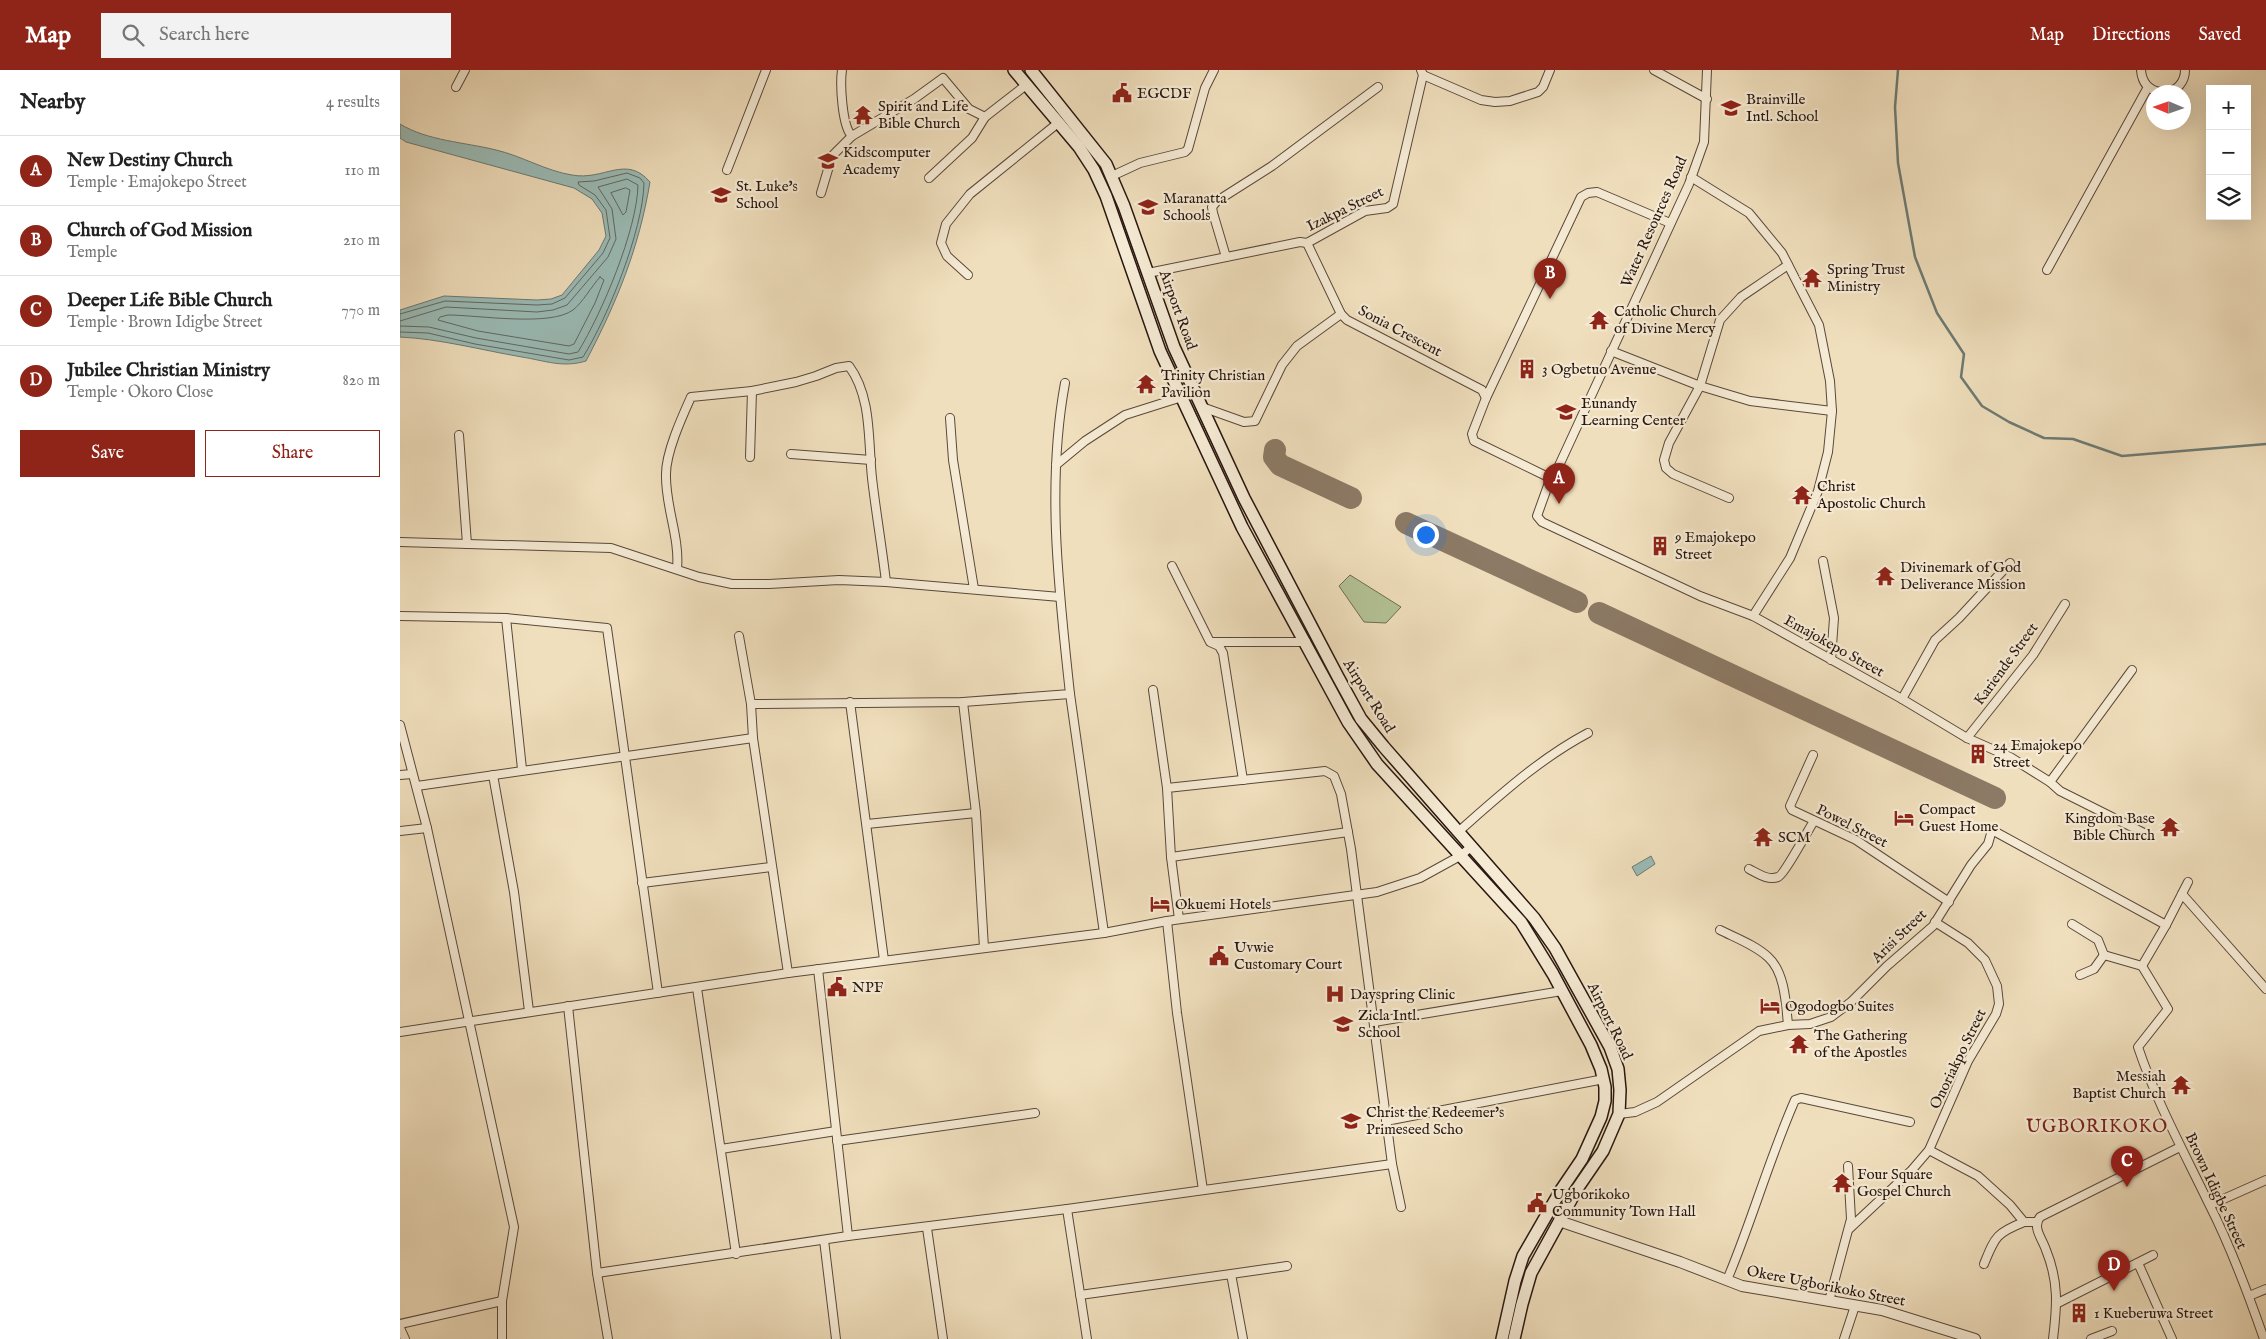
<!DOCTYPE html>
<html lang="en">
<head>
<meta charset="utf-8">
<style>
  :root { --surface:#fff; --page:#f2f2f2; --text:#222; --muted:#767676; --line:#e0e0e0; --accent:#8f2418 }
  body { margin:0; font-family:"IM FELL English",serif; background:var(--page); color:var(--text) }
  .controls { position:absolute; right:15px; top:15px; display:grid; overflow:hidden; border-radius:0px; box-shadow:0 5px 20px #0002 }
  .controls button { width:45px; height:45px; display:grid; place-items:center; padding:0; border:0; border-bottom:1px solid var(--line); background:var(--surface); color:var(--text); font:25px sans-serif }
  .compass { position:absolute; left:1746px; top:15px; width:45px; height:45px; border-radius:50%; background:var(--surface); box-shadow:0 5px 20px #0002; rotate:272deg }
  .you { position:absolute; left:1025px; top:464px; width:18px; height:18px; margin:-12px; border:4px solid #fff; border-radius:50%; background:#1a73e8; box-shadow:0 0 0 8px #1a73e833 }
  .badge { display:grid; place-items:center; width:32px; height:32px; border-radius:50%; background:var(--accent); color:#fff; font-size:16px; font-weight:700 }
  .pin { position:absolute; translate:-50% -41px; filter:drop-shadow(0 1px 2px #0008) }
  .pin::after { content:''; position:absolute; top:26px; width:18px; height:15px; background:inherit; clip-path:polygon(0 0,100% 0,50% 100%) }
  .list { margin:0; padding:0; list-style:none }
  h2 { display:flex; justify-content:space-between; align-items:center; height:65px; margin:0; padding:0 20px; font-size:21px }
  h2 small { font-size:16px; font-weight:400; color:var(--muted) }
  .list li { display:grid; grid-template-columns:32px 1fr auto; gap:15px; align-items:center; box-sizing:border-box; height:70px; padding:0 20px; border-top:1px solid var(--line) }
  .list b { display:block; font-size:19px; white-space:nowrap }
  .list p { margin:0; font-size:16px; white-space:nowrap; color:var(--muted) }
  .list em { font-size:16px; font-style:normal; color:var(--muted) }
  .actions { display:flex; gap:10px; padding:15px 20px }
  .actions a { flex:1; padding:11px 0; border:1px solid var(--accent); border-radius:0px; text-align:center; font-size:18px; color:var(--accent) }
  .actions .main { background:var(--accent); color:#fff }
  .icon { flex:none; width:28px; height:28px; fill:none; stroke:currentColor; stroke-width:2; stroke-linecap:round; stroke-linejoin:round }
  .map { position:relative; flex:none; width:1866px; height:1269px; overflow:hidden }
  header { display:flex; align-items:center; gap:30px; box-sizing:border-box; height:70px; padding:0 25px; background:var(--accent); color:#fff }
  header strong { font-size:24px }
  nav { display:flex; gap:28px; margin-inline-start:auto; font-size:18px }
  .search { width:350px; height:45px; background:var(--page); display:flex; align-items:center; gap:12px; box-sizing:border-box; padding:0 18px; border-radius:0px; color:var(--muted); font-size:19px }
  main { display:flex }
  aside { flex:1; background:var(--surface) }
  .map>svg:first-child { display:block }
  .green { fill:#b3c396; stroke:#6e6c52 }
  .water { fill:#9bbcb7; stroke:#6d7a74 }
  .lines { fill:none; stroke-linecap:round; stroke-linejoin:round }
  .shore { stroke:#626963; stroke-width:1 }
  .stream { stroke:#6d7a74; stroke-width:2.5 }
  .taxiway { stroke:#8c7a66; stroke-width:22 }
  .minor-casing { stroke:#5a483a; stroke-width:10 }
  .tertiary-casing { stroke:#5a483a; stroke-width:12 }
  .secondary-casing { stroke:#28160f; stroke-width:14 }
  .minor { stroke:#f5ead4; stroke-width:8 }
  .tertiary { stroke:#f5ead4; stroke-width:10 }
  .secondary { stroke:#f5ead4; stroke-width:11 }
  .labels { text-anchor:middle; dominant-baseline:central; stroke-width:4.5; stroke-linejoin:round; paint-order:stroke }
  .poi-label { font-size:15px; fill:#28160f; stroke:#f5ead4; text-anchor:start }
  .street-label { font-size:15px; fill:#28160f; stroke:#f5ead4 }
  .quarter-label { font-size:18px; letter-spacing:1px; fill:#7a1f14; stroke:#f5ead4 }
</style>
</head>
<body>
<header>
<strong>Map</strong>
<div class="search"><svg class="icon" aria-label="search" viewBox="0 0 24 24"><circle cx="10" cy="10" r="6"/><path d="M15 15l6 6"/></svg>Search here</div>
<nav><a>Map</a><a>Directions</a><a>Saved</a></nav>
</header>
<main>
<aside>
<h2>Nearby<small>4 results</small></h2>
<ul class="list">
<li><span class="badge">A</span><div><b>New Destiny Church</b><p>Temple · Emajokepo Street</p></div><em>110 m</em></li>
<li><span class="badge">B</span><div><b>Church of God Mission</b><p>Temple</p></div><em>210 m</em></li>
<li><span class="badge">C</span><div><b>Deeper Life Bible Church</b><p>Temple · Brown Idigbe Street</p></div><em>770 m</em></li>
<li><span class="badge">D</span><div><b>Jubilee Christian Ministry</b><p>Temple · Okoro Close</p></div><em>820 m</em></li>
</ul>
<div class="actions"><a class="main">Save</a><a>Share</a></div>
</aside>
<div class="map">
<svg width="1866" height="1269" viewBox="0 0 1866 1269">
  <rect width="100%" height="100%" fill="#f0dfbd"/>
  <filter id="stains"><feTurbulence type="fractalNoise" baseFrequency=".004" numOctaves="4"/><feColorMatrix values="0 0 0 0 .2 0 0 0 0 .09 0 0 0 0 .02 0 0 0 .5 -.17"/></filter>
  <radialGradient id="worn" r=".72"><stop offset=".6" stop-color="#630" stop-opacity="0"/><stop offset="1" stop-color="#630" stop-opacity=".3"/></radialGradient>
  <path class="green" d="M950 505 1001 537 986 553 964 552 939 516Z"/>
  <g class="water">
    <path d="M0 54C28 71 64 72 96 80 122 86 146 101 172 105 204 111 226 84 250 112 239 178 217 232 186 291 163 298 146 291 122 287 81 280 41 269 0 267V240L44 226 137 230 151 229 162 225 199 180 206 166 202 143 192 129 174 118 6 72 0 68Z"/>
    <path d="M1251 786 1255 794 1237 806 1232 797Z"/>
  </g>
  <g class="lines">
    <g class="shore">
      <path d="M226 118 230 120 226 142 223 145 211 123Z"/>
      <path d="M200 207 204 210 195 233 174 274 169 276 78 261 38 250 40 247 48 245C78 245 150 257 173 240 183 232 191 217 200 207Z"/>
      <path d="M0 244 45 231 137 235 152 234 165 228 203 183 210 168 206 140 195 125 179 115 178 112 194 111 227 103 240 108 244 113C243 160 208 247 183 287L169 290 75 274 28 263 0 262"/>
      <path d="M0 251 46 237 137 242 153 240 167 235 208 187 216 169 212 139 198 117 227 109 238 115C237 160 202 243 178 282L169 284 76 268 29 257 0 256"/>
    </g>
    <path class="stream" d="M1498 0 1495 37 1498 93 1515 187 1537 243 1564 284 1561 307 1582 336 1609 352 1644 368 1673 369 1722 386 1866 374"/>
    <g class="taxiway">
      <path d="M875 380 874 387 880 395 951 428"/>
      <path d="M1006 453 1177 532"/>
      <path d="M1199 543 1595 728"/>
    </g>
    <defs>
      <g id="minor">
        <path d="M442 0C440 14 442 57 452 66"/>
        <path d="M1254 0 1307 29"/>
        <path d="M1741 0C1742 12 1748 20 1760 22"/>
        <path d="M1023 5 1081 30 1095 32 1110 31 1138 22 1143 17 1150 0"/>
        <path d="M56 17 65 0"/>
        <path d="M1766 22C1777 21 1785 12 1785 0"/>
        <path d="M327 100 366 0"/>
        <path d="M712 106 740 93 785 82 788 79 805 18 814 0"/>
        <path d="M1291 107 1349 143 1382 183 1419 255 1430 311 1432 341 1428 382 1418 421 1390 488 1353 546"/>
        <path d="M529 108 572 68 585 47"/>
        <path d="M421 123 432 86 452 66 514 29 543 8 569 39 585 47 626 15"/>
        <path d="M1270 153 1197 122 1188 123 1181 127 1086 328 1072 364 1074 371 1146 406 1151 407 1156 402 1289 114 1304 72 1307 0"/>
        <path d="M907 173 941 244 947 250 1082 320 1086 328"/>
        <path d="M826 187 813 143 812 137 817 131 872 96 978 17"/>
        <path d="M1647 200 1748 17"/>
        <path d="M748 203 900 172 907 173 965 141 987 138 993 134 1023 5 1021 0"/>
        <path d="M568 205 547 186 541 173 546 154 570 124 658 53"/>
        <path d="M1211 281 1300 316 1350 331 1432 341"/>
        <path d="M802 337 844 352 855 351 882 295 897 276 941 244"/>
        <path d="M550 348 553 390 574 519"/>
        <path d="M59 365 67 474"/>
        <path d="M391 384 471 390"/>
        <path d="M350 387 352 321"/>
        <path d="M656 395 685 371 725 345 782 327"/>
        <path d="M1151 407 1137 446 1142 452 1300 526 1353 546 1502 629 1567 668 1610 687 1650 712 1660 721 1748 765"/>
        <path d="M1329 428 1273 404 1266 398 1264 390 1269 373 1300 316 1320 250 1341 227 1388 195"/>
        <path d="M0 472 211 478 299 507 332 514H369L439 510 486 512 660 527"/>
        <path d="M1423 491 1434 548 1431 590"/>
        <path d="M772 496 810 572 819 576 823 583 843 710"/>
        <path d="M277 499C280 467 265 436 266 404 266 382 282 347 291 327L352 321 396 312 416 306 436 298 449 296C472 327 468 371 472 408 476 443 482 477 486 512"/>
        <path d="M0 546 106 548 207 558 258 923"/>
        <path d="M106 548 122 699"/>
        <path d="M339 566 351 634 353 668 388 903"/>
        <path d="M812 572H906"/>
        <path d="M753 620 767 718"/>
        <path d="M670 624 704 863"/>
        <path d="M1502 629 1535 570 1559 548 1610 493"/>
        <path d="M450 632 484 890"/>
        <path d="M563 632 576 743 584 878"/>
        <path d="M351 634 563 632 670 624C659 521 646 416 665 313"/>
        <path d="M0 655 27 758 114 1157 102 1231V1269"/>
        <path d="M1567 668 1633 585 1665 534"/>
        <path d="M1413 685 1390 736 1392 740 1456 770 1549 832"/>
        <path d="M0 705 12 704"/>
        <path d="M93 705 114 822 129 941"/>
        <path d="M1650 712 1732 600"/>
        <path d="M17 716 353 668"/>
        <path d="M467 754 576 743"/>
        <path d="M0 761 27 758"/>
        <path d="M1058 762C1099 726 1139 689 1188 663"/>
        <path d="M771 787 948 762"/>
        <path d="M1349 799C1357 803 1368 811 1378 807 1384 805 1408 760 1414 751"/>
        <path d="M242 813 371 797"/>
        <path d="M1782 824 1866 919"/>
        <path d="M779 849 771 787 767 718 925 701 934 706 941 724 951 779 992 1094 1001 1137"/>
        <path d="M767 851 777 943 803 1120"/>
        <path d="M1672 854 1698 870 1704 885"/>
        <path d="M1320 860C1336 868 1355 875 1368 887 1385 902 1386 934 1388 955"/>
        <path d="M1742 896 1766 855 1788 812"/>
        <path d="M418 899 448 1166"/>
        <path d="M1680 905 1694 899 1704 885 1742 896 1768 939 1738 977C1756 1031 1784 1082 1809 1134 1831 1177 1848 1223 1864 1269"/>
        <path d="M297 918 336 1184"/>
        <path d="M168 936 197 1203 208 1269"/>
        <path d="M974 952 1162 921"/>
        <path d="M0 962 388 903 704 863 767 851 977 822 1020 808 1060 786 1071 777"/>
        <path d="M1219 1044 1235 1042 1257 1032 1359 961 1388 955 1410 954 1431 947 1451 932 1487 896 1533 856 1571 795 1588 774 1592 760 1766 855"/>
        <path d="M986 1051 1204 1009"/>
        <path d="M437 1071 635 1043"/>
        <path d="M321 1079 436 1061"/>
        <path d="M1529 1080 1578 1106 1610 1135 1624 1152H1637"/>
        <path d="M1810 1135 1866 1110"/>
        <path d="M667 1139 687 1269"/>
        <path d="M527 1158 543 1269"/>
        <path d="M1449 1159 1511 1101 1529 1080 1568 991 1596 944 1599 934 1597 916 1585 890 1568 873 1535 852"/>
        <path d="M424 1170 436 1269"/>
        <path d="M1738 1193 1772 1269"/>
        <path d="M1584 1194C1595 1167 1596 1163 1624 1152"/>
        <path d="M197 1203 448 1166 667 1139 992 1094"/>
        <path d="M831 1204 887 1196"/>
        <path d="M1327 1210C1352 1151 1369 1089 1395 1030L1401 1028 1510 1052"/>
        <path d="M680 1225 831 1204 843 1269"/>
        <path d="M1849 1226 1866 1219"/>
        <path d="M1429 1231 1451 1149 1448 1096"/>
        <path d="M1658 1233 1753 1185"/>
        <path d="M0 1254 102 1231"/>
        <path d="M0 1258 5 1269"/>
        <path d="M1444 1269 1455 1236"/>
        <path d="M1653 1269C1657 1236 1659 1212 1646 1180 1642 1168 1632 1158 1640 1147L1780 1077"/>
        <path d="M1691 1269 1712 1261"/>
      </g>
      <path id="tertiary" d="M1159 1151 1280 1192 1342 1216 1482 1240 1575 1269"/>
      <g id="secondary">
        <path d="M614 0 679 77 694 100 706 126 760 281 842 457 948 652 977 694 1121 852 1153 904 1191 975 1201 999 1205 1017V1031L1201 1047 1182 1089 1161 1120 1123 1186 1115 1211 1102 1269"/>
        <path d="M631 0 706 94 724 136 774 277 844 428 938 607 961 649 984 677 1134 848 1155 878 1210 977 1218 999 1220 1020 1219 1044 1203 1081 1177 1119 1131 1203 1122 1234 1114 1269"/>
      </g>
    </defs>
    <use href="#minor" class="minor-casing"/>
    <use href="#tertiary" class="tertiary-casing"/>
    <use href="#secondary" class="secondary-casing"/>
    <use href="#minor" class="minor"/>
    <use href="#tertiary" class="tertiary"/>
    <use href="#secondary" class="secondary"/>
  </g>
  <defs>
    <symbol id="civic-bare" viewBox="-9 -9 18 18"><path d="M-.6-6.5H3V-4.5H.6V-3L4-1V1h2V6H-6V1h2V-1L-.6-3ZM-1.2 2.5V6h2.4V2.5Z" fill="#8f2418" stroke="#f5ead4" stroke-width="2.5" paint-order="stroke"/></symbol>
    <symbol id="school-bare" viewBox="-9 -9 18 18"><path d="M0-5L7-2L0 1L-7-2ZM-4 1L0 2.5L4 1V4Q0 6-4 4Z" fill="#8f2418" stroke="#f5ead4" stroke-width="2.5" paint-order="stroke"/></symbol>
    <symbol id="temple-bare" viewBox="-9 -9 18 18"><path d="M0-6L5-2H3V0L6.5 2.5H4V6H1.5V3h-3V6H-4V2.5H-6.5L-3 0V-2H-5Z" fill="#8f2418" stroke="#f5ead4" stroke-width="2.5" paint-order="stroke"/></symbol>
    <symbol id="building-bare" viewBox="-9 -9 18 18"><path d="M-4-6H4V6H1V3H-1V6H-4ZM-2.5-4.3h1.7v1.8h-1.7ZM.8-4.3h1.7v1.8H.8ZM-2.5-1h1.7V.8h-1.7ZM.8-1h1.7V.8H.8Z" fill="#8f2418" stroke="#f5ead4" stroke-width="2.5" paint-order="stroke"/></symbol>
    <symbol id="hotel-bare" viewBox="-9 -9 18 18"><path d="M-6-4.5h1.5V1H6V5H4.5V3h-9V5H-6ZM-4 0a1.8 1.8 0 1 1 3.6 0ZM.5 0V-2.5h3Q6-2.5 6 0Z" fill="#8f2418" stroke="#f5ead4" stroke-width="2.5" paint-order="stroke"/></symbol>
    <symbol id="hospital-bare" viewBox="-9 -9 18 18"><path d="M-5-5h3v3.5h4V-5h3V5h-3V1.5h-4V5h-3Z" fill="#8f2418" stroke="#f5ead4" stroke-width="2.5" paint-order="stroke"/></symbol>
  </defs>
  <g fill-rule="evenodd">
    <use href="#civic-bare" x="708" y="9" width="28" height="28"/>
    <use href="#school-bare" x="1317" y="24" width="28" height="28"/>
    <use href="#temple-bare" x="449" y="31" width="28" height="28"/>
    <use href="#school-bare" x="414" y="77" width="28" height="28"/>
    <use href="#school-bare" x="307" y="111" width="28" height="28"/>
    <use href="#school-bare" x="734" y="123" width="28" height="28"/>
    <use href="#temple-bare" x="1398" y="194" width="28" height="28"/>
    <use href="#temple-bare" x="1185" y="236" width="28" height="28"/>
    <use href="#building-bare" x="1113" y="285" width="28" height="28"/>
    <use href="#temple-bare" x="732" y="300" width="28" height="28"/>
    <use href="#school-bare" x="1152" y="328" width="28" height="28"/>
    <use href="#temple-bare" x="1388" y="411" width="28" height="28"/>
    <use href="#building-bare" x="1246" y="462" width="28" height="28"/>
    <use href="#temple-bare" x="1471" y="492" width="28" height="28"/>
    <use href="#building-bare" x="1564" y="670" width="28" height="28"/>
    <use href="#hotel-bare" x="1490" y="734" width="28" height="28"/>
    <use href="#temple-bare" x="1756" y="743" width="28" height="28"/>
    <use href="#temple-bare" x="1349" y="753" width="28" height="28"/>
    <use href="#hotel-bare" x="746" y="820" width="28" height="28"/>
    <use href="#civic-bare" x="805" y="872" width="28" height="28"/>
    <use href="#civic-bare" x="423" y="903" width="28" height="28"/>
    <use href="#hospital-bare" x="921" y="910" width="28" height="28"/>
    <use href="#hotel-bare" x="1356" y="922" width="28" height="28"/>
    <use href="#school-bare" x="929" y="940" width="28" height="28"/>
    <use href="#temple-bare" x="1385" y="960" width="28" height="28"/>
    <use href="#temple-bare" x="1767" y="1001" width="28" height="28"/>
    <use href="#school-bare" x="937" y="1037" width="28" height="28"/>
    <use href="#temple-bare" x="1428" y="1099" width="28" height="28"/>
    <use href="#civic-bare" x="1123" y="1119" width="28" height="28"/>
    <use href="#building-bare" x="1665" y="1229" width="28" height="28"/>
  </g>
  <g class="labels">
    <g class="poi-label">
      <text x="737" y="23">EGCDF</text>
      <text x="1346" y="29">Brainville<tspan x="1346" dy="17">Intl. School</tspan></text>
      <text x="478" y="36">Spirit and Life<tspan x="478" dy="17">Bible Church</tspan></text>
      <text x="443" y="82">Kidscomputer<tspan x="443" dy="17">Academy</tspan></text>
      <text x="336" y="116">St. Luke's<tspan x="336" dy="17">School</tspan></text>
      <text x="763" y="128">Maranatta<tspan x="763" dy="17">Schools</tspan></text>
      <text x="1427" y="199">Spring Trust<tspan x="1427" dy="17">Ministry</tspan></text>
      <text x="1214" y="241">Catholic Church<tspan x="1214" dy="17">of Divine Mercy</tspan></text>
      <text x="1142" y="299">3 Ogbetuo Avenue</text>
      <text x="761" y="305">Trinity Christian<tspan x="761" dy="17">Pavilion</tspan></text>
      <text x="1181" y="333">Eunandy<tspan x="1181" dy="17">Learning Center</tspan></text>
      <text x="1417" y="416">Christ<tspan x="1417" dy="17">Apostolic Church</tspan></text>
      <text x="1275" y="467">9 Emajokepo<tspan x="1275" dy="17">Street</tspan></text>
      <text x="1500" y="497">Divinemark of God<tspan x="1500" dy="17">Deliverance Mission</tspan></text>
      <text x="1593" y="675">24 Emajokepo<tspan x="1593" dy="17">Street</tspan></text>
      <text x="1519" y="739">Compact<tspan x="1519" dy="17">Guest Home</tspan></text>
      <text x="1755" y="748" text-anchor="end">Kingdom Base<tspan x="1755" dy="17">Bible Church</tspan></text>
      <text x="1378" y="767">SCM</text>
      <text x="775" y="834">Okuemi Hotels</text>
      <text x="834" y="877">Uvwie<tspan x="834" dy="17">Customary Court</tspan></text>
      <text x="452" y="917">NPF</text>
      <text x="950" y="924">Dayspring Clinic</text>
      <text x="1385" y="936">Ogodogbo Suites</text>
      <text x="958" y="945">Zicla Intl.<tspan x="958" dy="17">School</tspan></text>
      <text x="1414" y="965">The Gathering<tspan x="1414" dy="17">of the Apostles</tspan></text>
      <text x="1766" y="1006" text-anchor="end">Messiah<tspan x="1766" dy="17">Baptist Church</tspan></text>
      <text x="966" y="1042">Christ the Redeemer's<tspan x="966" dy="17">Primeseed Scho</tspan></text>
      <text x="1457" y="1104">Four Square<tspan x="1457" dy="17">Gospel Church</tspan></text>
      <text x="1152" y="1124">Ugborikoko<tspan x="1152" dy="17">Community Town Hall</tspan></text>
      <text x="1694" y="1243">1 Kueberuwa Street</text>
    </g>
    <g class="street-label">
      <text transform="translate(945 139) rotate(-26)">Izakpa Street</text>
      <text transform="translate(1254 152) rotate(-66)">Water Resources Road</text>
      <text transform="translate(778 240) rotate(70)">Airport Road</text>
      <text transform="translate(1000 261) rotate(28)">Sonia Crescent</text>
      <text transform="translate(1434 576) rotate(29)">Emajokepo Street</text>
      <text transform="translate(1606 594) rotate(-54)">Kariende Street</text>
      <text transform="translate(969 626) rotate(58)">Airport Road</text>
      <text transform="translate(1452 756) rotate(27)">Powel Street</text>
      <text transform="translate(1499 866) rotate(-44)">Arisi Street</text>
      <text transform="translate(1210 951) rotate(64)">Airport Road</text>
      <text transform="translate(1558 989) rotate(-64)">Onoriakpo Street</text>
      <text transform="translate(1816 1121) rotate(65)">Brown Idigbe Street</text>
      <text transform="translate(1426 1216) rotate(11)">Okere Ugborikoko Street</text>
    </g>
    <g class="quarter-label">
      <text x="1697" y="1057">UGBORIKOKO</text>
    </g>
  </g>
  <rect width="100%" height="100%" filter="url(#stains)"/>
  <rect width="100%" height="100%" fill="url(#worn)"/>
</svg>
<div class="controls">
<button>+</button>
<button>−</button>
<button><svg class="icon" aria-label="layers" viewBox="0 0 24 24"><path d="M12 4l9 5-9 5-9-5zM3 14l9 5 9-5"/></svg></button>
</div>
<svg class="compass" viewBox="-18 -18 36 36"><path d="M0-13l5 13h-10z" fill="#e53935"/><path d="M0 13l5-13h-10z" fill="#767676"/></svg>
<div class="you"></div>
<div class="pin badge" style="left:1159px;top:434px">A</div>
<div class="pin badge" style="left:1150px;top:229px">B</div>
<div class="pin badge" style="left:1727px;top:1117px">C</div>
<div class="pin badge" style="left:1714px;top:1221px">D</div>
</div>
</main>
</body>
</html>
